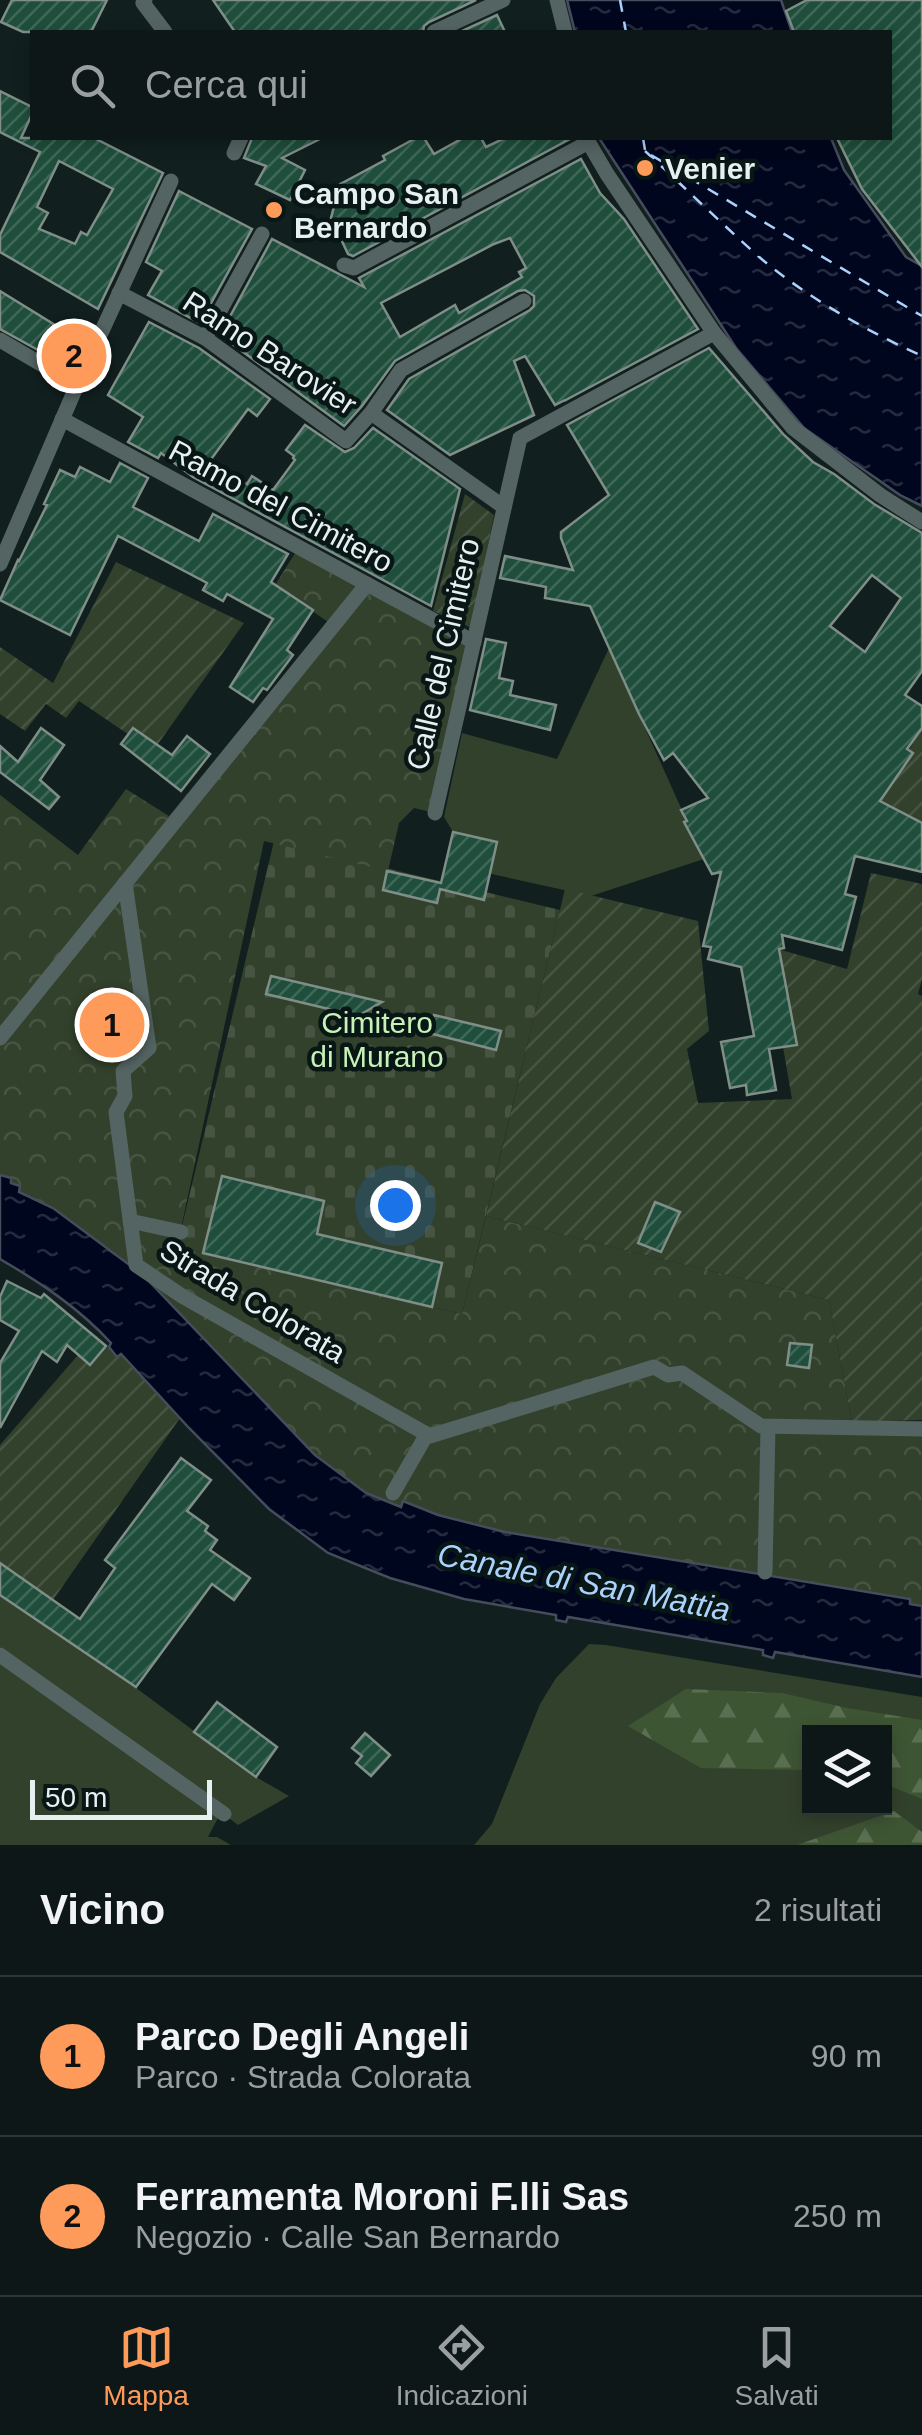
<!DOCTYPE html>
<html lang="it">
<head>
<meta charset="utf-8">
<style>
  :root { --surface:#0d1717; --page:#1b2424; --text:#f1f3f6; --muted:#9a9fa1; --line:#2d3636; --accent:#ff9b5a }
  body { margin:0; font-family:Helvetica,sans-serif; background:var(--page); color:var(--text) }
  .controls { position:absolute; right:30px; bottom:30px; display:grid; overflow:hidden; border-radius:0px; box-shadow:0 5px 15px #0003 }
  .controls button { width:90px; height:90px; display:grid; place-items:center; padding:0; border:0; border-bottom:2px solid var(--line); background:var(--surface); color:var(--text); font:50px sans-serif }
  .scale { position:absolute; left:30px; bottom:25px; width:182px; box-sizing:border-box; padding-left:10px; border:5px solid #e7f0f0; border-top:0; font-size:28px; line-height:35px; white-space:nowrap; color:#e7f0f0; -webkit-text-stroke:8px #081615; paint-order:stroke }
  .you { position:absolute; left:395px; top:1205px; width:35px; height:35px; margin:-25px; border:8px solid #fff; border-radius:50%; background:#1a73e8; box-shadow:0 0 0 15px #1a73e833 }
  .badge { display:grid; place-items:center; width:65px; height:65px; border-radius:50%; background:var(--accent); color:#111; font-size:32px; font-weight:700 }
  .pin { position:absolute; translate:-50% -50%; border:5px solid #fff; box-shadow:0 2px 10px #0006 }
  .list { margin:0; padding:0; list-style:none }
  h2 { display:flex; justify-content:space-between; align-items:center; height:130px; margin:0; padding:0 40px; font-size:42px }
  h2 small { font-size:32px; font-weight:400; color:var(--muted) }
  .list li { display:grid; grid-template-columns:65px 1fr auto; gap:30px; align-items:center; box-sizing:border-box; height:160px; padding:0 40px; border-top:2px solid var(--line) }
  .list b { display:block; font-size:38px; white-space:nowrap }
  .list p { margin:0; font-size:32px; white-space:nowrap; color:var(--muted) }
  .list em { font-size:32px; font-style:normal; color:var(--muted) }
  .icon { flex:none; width:55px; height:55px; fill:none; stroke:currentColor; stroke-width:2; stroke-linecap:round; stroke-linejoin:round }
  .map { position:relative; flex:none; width:922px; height:1845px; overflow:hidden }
  .search { position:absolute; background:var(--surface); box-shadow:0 5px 15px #0003; left:30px; right:30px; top:30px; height:110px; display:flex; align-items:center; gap:25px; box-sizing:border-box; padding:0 35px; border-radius:0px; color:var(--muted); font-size:38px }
  .sheet { height:450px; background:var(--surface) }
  nav { display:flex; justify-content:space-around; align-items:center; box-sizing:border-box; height:140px; border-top:2px solid var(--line); background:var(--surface); font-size:28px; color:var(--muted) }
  nav a { display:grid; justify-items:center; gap:5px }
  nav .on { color:var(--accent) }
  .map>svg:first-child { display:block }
  .grass { fill:#32412c; fill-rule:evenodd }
  .forest { fill:url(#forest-firs) }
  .cemetery { fill:url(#cemetery-stones) }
  .park { fill:url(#park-crowns) }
  .garden { fill:url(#garden-furrows) }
  .water { fill:url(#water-ripples); stroke:#454c5c; stroke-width:2.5 }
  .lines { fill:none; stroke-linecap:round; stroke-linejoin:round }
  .ferry { stroke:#aad2fc; stroke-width:2.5; stroke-dasharray:12 10; stroke-linecap:butt }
  .building { fill:url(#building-hatch); stroke:#7f8e87; stroke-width:2.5; fill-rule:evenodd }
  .pedestrian { stroke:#546463; stroke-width:15 }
  .poi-dot { fill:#ff9b5a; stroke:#081615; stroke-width:4 }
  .labels { text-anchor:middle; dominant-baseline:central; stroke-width:9; stroke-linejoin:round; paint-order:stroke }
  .poi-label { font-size:30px; font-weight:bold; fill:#e7f0f0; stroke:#081615; text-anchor:start }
  .street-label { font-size:30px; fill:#e7f0f0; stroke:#081615 }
  .park-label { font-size:30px; fill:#c7f2b7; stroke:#081615 }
  .water-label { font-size:32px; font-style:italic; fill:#aad2fc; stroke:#081615 }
</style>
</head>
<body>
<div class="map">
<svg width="922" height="1845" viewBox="0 0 922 1845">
  <defs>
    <pattern id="forest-firs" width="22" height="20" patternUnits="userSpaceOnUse" patternTransform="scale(2.5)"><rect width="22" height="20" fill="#3e5534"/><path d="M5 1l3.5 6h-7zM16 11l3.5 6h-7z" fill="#5a6e52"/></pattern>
    <pattern id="cemetery-stones" width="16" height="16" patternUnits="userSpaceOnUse" patternTransform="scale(2.5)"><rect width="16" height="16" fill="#32412c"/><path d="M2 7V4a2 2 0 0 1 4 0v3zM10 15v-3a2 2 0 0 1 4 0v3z" fill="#465441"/></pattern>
    <pattern id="park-crowns" width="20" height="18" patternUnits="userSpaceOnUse" patternTransform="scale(2.5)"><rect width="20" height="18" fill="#32412c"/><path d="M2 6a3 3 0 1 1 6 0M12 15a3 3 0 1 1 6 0" fill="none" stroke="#465441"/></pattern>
    <pattern id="garden-furrows" width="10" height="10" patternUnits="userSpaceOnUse" patternTransform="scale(2.5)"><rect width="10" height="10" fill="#32412c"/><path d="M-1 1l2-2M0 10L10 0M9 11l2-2" fill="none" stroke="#465441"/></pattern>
    <pattern id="water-ripples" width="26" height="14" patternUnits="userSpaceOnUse" patternTransform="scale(2.5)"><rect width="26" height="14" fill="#00061d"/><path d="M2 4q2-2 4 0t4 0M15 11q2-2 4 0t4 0" fill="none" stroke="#252b3e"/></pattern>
    <pattern id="building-hatch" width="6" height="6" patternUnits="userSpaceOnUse" patternTransform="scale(2.5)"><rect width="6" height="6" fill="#1f4e3c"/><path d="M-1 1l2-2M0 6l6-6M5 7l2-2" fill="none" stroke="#406858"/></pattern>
  </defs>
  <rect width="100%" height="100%" fill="#111f1f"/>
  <g class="grass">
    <path d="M609 648 704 859 591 896 446 864 453 832 444 817 462 733 557 759Z"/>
    <path d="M0 1595 116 1673 256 1777 289 1796 238 1825 0 1647Z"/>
    <path d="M589 1644 606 1645 922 1697V1845H474L492 1824 540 1704 556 1678ZM810 1732H884V1808H810Z"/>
    <path d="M0 1664 218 1818 208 1837H217L231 1845H0Z"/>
  </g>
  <g class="forest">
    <path d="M686 1689 782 1693 847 1708 922 1720V1799L885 1784 884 1732H810L809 1770 701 1768 628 1726Z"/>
    <path d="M894 1811 922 1832V1845H797Z"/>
  </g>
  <path class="cemetery" d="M274 841 560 910 462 1314 177 1247Z"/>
  <path class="park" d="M299 547 474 642 435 813 414 808 399 823 388 871 264 841 177 1247 462 1314 486 1216 829 1300 852 1422 922 1421V1606L909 1604V1599L505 1532 438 1515 404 1502 401 1507 366 1493 315 1455 143 1275 53 1208 19 1191V1186L0 1179V795L78 855 126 789 169 816 328 622 275 585Z"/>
  <g class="garden">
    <path d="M465 494 494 515 472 628 433 611Z"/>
    <path d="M116 562 244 623 153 751 79 701 66 718 46 704 25 731 0 714V647L53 683Z"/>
    <path d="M922 727V822L880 802Z"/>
    <path d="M871 873 922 884V979L918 994 922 996V1420L852 1422 829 1300 486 1216 565 889 698 921 709 1031 687 1049 698 1103 792 1099 783 1047 778 949 847 969Z"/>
    <path d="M109 1347 117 1356 120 1354 180 1418 53 1600 0 1563V1445L78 1355Z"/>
  </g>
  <g class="water">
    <path d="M567 0H781L792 32H575Z"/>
    <path d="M599 138H831L844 170 906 257 922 266V506L900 495 804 428 736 348Z"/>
    <path d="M0 1175 11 1178V1183L20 1186 19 1192 53 1208 143 1275 315 1455 366 1493 401 1507 403 1501 438 1515 505 1532 910 1599V1604L922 1606V1677L775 1652 773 1658 763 1655V1650L568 1617 566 1622 556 1620V1615L464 1599 390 1578 328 1553 269 1509 189 1428 121 1354 117 1357 109 1347 111 1343C79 1308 41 1283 0 1259Z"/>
  </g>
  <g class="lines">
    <g class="ferry">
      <path d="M620 0 626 32"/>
      <path d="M643 138 645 150"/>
      <path d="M645 151C683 186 720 222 758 256 806 297 865 330 922 356"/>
      <path d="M651 155 922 316"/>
    </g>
  </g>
  <g class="building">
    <path d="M12 0H107L91 32H23L1 22Z"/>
    <path d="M213 0H476L429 22 424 26 423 32H235Z"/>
    <path d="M807 0H922V267L862 189 837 138H890V32H794L786 11Z"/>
    <path d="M497 15 505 32H460Z"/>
    <path d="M0 91 32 107V114L21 138H94L163 173 98 309 0 252V235L40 152 0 132ZM59 161 113 189 87 235 81 232 75 244 39 229 48 213 37 207Z"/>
    <path d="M252 138H322L282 158 305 170 290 200 256 184 266 166 244 158Z"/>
    <path d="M416 138H424L434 154 463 138H481L486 147 505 138 570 139 353 256 348 254 331 218 335 203 320 195 385 160 383 156Z"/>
    <path d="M581 159 600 193 624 219 698 329 564 401 565 400 555 405 525 356 514 361 534 415 450 455 387 410 409 379 530 310 534 306V296L525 290 518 291 395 361 362 406 344 426 220 335 272 239 364 287 359 278ZM510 238 526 268 519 272 522 277 459 313 455 305 400 337 381 303 494 244Z"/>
    <path d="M179 191 252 229 200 323 148 295 162 271 146 262Z"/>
    <path d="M0 291 81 341 69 367 0 329Z"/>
    <path d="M149 322 199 348 270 399 257 416 248 409 209 462 247 484 252 476 273 490 295 460 293 458 294 456 286 450 305 425 345 452 354 448 373 428 460 489 431 606 193 477 161 453 158 458 128 442 143 417 108 395Z"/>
    <path d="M709 348 784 435 813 462 834 474 874 504 922 533V671L905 695 922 706V728L907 749 913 753 880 801 922 823V872L855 856 845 894 856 897 842 950 782 935 784 948 779 949 797 1045 769 1049 776 1090 747 1095 746 1085 730 1088 721 1042 754 1036 741 967 708 959 711 947 703 946 721 872 712 874 684 822 687 821 681 810 708 798 673 753 664 760 639 714 590 606 545 598 546 587 500 578 505 556 573 570 561 538V532L609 495 567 425ZM872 575 901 598 865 652 830 626Z"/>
    <path d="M120 463 148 478 133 507 199 541 213 514 288 554 271 582 313 610 287 650 293 655 267 690 263 688 253 702 230 687 273 619 227 594 223 601 203 590 207 583 118 536 70 635 0 600 18 560 19 561 47 505 44 504 60 470 75 477 80 467 110 482Z"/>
    <path d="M486 639 506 643 499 678 513 681 510 695 556 705 550 730 470 710Z"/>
    <path d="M41 728 64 745 40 780 59 797 49 809 0 772V746L18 762Z"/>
    <path d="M133 728 172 755 187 736 210 754 181 791 121 744Z"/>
    <path d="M453 832 497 842 484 900 440 889 437 903 383 890 387 871 441 883Z"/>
    <path d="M271 976 382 1002 358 1016 266 994Z"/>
    <path d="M434 1015 501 1031 496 1050 429 1033Z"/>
    <path d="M222 1176 324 1201 317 1234 442 1263 432 1307 203 1253Z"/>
    <path d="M655 1202 680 1212 661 1252 638 1243Z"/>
    <path d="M7 1281 41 1298 44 1294 106 1346 90 1365 67 1345 57 1362 42 1351 0 1428V1363L19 1331 0 1320V1297Z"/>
    <path d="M790 1343 812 1345 809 1368 787 1365Z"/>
    <path d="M181 1458 211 1480 187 1511 208 1526 205 1531 217 1540 210 1550 250 1578 234 1600 212 1584 136 1687 0 1595V1563L80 1619 115 1568 105 1560Z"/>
    <path d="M217 1702 277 1747 256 1777 194 1732Z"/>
    <path d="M365 1733 390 1755 371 1776 356 1763 362 1756 352 1748Z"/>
  </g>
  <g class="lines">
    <g class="pedestrian">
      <path d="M145 0 143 3 165 32"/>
      <path d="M557 0 565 32"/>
      <path d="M434 32 503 0"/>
      <path d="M586 138 607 174 714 333 793 428 880 495 922 522"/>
      <path d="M234 153 241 138"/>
      <path d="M344 265 354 268 587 143"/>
      <path d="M119 293 205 338 346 441 371 413 401 370 524 301"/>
      <path d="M205 338 262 234"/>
      <path d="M0 340 77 385"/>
      <path d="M371 413 504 507"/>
      <path d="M62 419 474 642"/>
      <path d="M0 564 77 385 171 181"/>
      <path d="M435 813 520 438 714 333"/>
      <path d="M125 883 149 1048 123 1071 125 1096 116 1112 136 1265 182 1296 430 1436 654 1367 668 1375 682 1373 761 1426 922 1429"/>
      <path d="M0 1038 367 584"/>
      <path d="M130 1221 181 1232"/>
      <path d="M393 1493 427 1434"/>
      <path d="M765 1572 768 1427"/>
      <path d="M0 1655 224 1814"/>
    </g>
  </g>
  <g class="poi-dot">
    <circle cx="645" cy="168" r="10"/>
    <circle cx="274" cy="210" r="10"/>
  </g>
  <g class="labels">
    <g class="poi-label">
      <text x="665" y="168">Venier</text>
      <text x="294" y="193">Campo San<tspan x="294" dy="34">Bernardo</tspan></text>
    </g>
    <g class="street-label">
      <text transform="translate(270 353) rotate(33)">Ramo Barovier</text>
      <text transform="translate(281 506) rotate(28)">Ramo del Cimitero</text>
      <text transform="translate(443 654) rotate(-77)">Calle del Cimitero</text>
      <text transform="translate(253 1301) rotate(31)">Strada Colorata</text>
    </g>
    <g class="park-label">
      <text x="377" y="1022">Cimitero<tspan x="377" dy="34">di Murano</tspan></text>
    </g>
    <g class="water-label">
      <text transform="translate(584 1582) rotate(11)">Canale di San Mattia</text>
    </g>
  </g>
</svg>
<div class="controls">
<button><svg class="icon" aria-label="layers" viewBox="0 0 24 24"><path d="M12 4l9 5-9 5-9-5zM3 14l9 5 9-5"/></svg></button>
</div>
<div class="scale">50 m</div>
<div class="you"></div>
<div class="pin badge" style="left:112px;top:1025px">1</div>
<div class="pin badge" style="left:74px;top:356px">2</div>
<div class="search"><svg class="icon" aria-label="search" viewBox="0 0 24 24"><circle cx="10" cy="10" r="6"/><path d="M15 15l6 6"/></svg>Cerca qui</div>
</div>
<section class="sheet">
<h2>Vicino<small>2 risultati</small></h2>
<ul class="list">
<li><span class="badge">1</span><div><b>Parco Degli Angeli</b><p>Parco · Strada Colorata</p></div><em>90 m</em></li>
<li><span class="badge">2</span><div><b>Ferramenta Moroni F.lli Sas</b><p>Negozio · Calle San Bernardo</p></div><em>250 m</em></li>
</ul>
</section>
<nav>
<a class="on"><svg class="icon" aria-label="map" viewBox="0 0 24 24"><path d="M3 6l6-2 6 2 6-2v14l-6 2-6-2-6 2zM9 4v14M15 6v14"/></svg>Mappa</a>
<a><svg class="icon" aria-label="directions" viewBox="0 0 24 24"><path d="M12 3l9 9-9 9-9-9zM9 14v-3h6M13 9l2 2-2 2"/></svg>Indicazioni</a>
<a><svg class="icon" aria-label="saved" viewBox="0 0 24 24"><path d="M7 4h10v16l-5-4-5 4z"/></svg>Salvati</a>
</nav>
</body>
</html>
